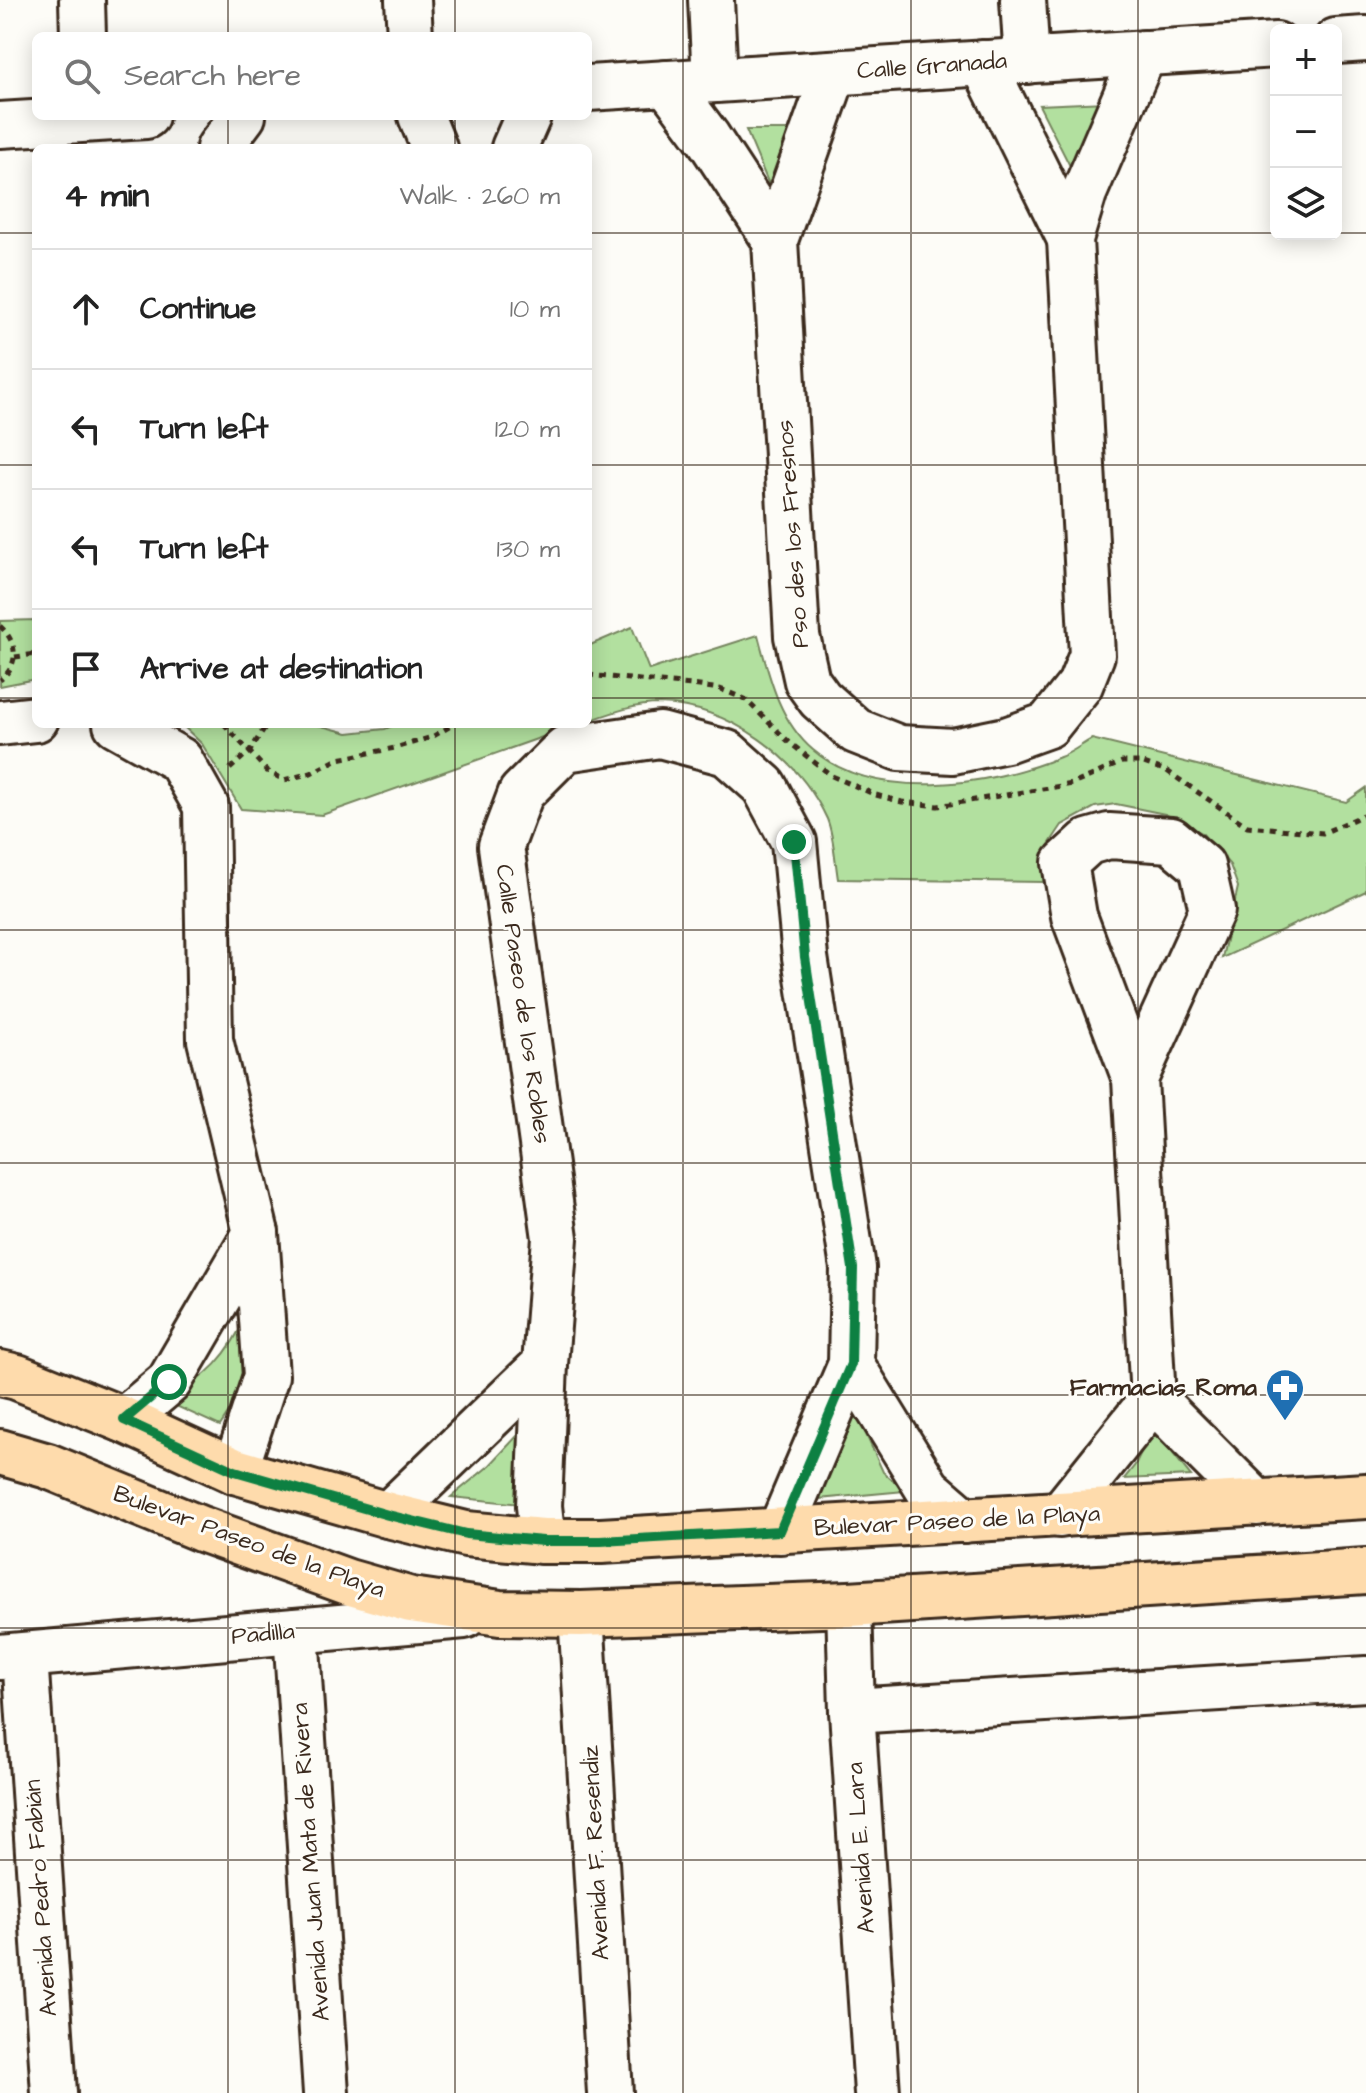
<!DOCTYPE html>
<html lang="en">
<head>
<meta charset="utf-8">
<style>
  :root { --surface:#fff; --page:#f2f2f2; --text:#222; --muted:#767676; --line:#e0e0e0 }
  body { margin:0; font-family:"Architects Daughter",sans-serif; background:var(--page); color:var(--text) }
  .controls { position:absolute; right:24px; top:24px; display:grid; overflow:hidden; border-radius:12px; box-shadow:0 4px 20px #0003 }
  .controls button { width:72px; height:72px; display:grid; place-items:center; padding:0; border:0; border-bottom:2px solid var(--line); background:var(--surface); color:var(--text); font:40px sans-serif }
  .stop { position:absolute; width:24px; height:24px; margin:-18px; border:6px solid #0b8043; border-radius:50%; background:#fff }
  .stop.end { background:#0b8043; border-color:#fff; box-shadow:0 2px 8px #0008 }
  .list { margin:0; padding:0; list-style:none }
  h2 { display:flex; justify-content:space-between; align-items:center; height:104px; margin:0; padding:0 32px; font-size:34px }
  h2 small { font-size:26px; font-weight:400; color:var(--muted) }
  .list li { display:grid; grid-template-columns:52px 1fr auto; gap:24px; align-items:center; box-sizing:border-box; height:120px; padding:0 32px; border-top:2px solid var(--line) }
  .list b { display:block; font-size:30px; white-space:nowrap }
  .list em { font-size:26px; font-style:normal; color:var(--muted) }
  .icon { flex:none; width:44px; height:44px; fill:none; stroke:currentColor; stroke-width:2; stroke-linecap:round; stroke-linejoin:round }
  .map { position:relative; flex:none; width:1366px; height:2093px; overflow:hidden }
  .search { position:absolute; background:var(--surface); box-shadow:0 4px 20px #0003; left:32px; top:32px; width:560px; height:88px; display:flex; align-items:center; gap:20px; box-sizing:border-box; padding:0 28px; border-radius:12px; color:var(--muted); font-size:30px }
  .panel { position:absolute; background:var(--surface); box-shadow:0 4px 20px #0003; left:32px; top:144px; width:560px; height:584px; border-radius:12px }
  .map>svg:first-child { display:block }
  .green { fill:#b2e09f; stroke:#76855e; stroke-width:2 }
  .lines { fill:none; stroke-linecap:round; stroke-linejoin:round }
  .minor-casing { stroke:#3b2a1e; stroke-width:50 }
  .major-casing { stroke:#3b2a1e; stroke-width:50 }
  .path { stroke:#3b2a1e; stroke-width:5; stroke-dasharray:6 6; stroke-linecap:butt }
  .minor { stroke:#fdfcf7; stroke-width:44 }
  .major { stroke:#fedbac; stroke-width:44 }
  .route { stroke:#0b8043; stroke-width:10 }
  .grid { fill:none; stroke:#3b2a1e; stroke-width:2; stroke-opacity:0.55 }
  .labels { text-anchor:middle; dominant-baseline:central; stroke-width:6; stroke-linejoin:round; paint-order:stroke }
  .street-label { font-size:24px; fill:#3b2a1e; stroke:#fdfcf7 }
  .poi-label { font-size:24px; font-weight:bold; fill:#3b2a1e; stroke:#fdfcf7; text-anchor:end }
</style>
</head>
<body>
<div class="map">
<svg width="1366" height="2093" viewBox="0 0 1366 2093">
  <rect width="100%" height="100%" fill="#fdfcf7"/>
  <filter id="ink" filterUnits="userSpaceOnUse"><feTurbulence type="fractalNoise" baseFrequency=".0125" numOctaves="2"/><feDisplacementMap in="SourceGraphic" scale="16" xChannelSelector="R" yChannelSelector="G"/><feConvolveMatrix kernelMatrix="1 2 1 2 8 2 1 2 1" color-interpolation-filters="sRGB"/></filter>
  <g filter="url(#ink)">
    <g class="green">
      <path d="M1105 102 1074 174 1039 105Z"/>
      <path d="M746 130H792L775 199Z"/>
      <path d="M36 620V679L0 686V621Z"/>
      <path d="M632 627 649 670 758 635C769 676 779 721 813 750 874 803 991 786 1060 757 1071 753 1081 745 1092 739L1346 802 1366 788V891L1222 958 1238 887 1230 865 1202 833 1165 814 1116 804 1095 807 1062 825 1048 846 1043 882 838 879C835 861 834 836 827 819 798 756 730 706 659 704 635 704 611 713 588 721V646Z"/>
      <path d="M181 724H314L348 733 385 729 397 724H579L322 815 241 809 202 744Z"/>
      <path d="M248 1312 249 1347 240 1395 220 1426 165 1401C207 1378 229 1356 248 1312Z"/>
      <path d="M854 1408 883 1472 905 1491 818 1499 843 1443Z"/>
      <path d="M532 1420 521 1504 451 1497 490 1465Z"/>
      <path d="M1154 1425 1158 1435 1191 1476 1124 1479 1135 1465Z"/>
    </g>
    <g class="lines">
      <defs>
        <g id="minor">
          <path d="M82 0 83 36"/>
          <path d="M408 0 410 36"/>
          <path d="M711 0 715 80"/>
          <path d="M1023 0 1027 61"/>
          <path d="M1336 41 1366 39"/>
          <path d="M983 63 1070 239"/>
          <path d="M834 73 775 240 797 636 807 681 820 699 856 731 899 748 953 751 1006 740 1048 725 1080 685 1092 655 1070 239 1084 193 1144 53"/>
          <path d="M667 83 708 138 775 240"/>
          <path d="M588 88 1276 45"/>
          <path d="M421 116 434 148"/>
          <path d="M0 125 146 116"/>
          <path d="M219 148 243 116"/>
          <path d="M514 148 528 116"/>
          <path d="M0 723 36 719"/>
          <path d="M116 724 180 760 206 806 210 1040 256 1233 169 1382 124 1420"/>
          <path d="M1135 1079 1212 910 1202 866 1171 840 1109 836 1088 842 1065 863 1074 916 1135 1079 1153 1399 1257 1503"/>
          <path d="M851 1364 928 1489 964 1520"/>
          <path d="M235 1471 266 1376 256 1233"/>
          <path d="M388 1515 545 1364 555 1238 501 846 521 793 565 749 660 735 727 753 764 786 794 842 805 957 853 1268 851 1364 780 1531"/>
          <path d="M1060 1515 1153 1399"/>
          <path d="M543 1541 539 1506 545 1364"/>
          <path d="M849 1604 852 1711 877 2093"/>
          <path d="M581 1614 610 2093"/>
          <path d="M296 1631 326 2093"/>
          <path d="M25 1656 54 2093"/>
          <path d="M0 1657 464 1616"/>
          <path d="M852 1711 1366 1679"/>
        </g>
        <g id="major">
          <path d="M0 1373 17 1377 124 1420 235 1471 388 1515 466 1534 543 1541H601L1366 1496"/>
          <path d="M0 1452 48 1466 201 1529 348 1582 411 1600 500 1613 581 1614 849 1604 1366 1571"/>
        </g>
      </defs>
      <use href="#minor" class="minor-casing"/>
      <use href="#major" class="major-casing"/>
      <g class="path">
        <path d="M0 626C18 643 20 664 0 680"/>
        <path d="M15 657 36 654"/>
        <path d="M588 675 692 685 720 689 745 699 790 743 832 776 876 795 902 802 938 806 1073 784 1122 762H1141L1167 771 1247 826 1323 833 1366 814"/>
        <path d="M224 724 267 771 284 780 311 773 338 759 395 748 432 737 454 724"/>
        <path d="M230 769 250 751 267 724"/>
      </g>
      <use href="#minor" class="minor"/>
      <use href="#major" class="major"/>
    </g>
  </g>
  <g class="lines" filter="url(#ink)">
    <path class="route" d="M169 1382 124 1420 235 1471 388 1515 466 1534 543 1541H601L780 1531 851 1364 853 1268 805 957 794 842"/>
  </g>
  <path class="grid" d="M228 0V36M455 0V36M683 0V2093M911 0V2093M1138 0V2093M228 116V148M455 116V148M0 233H36M588 233H1276M1336 233H1366M0 465H36M588 465H1366M0 698H36M588 698H1366M228 724V2093M455 724V2093M0 930H1366M0 1163H1366M0 1395H1366M0 1628H1366M0 1860H1366"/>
  <defs>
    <symbol id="pharmacy-pin" viewBox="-11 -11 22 30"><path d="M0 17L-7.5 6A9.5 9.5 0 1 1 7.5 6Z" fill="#1f6fb2" stroke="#fdfcf7"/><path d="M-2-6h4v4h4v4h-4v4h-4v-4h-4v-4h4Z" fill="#fff"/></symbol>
  </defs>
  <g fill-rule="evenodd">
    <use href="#pharmacy-pin" x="1263" y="1366" width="44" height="60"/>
  </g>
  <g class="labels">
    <g class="street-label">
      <text transform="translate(932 66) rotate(-4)">Calle Granada</text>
      <text transform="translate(793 534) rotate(-94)">Pso des los Fresnos</text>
      <text transform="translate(523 1004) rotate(82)">Calle Paseo de los Robles</text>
      <text transform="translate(957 1521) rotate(-3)">Bulevar Paseo de la Playa</text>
      <text transform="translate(249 1542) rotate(20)">Bulevar Paseo de la Playa</text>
      <text transform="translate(263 1634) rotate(-5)">Padilla</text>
      <text transform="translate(861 1848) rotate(-94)">Avenida E. Lara</text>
      <text transform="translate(596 1853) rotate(-93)">Avenida F. Resendiz</text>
      <text transform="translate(311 1862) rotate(-94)">Avenida Juan Mata de Rivera</text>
      <text transform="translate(41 1898) rotate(-94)">Avenida Pedro Fabián</text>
    </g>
    <g class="poi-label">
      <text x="1257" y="1388">Farmacias Roma</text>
    </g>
  </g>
</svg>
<div class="controls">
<button>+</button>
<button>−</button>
<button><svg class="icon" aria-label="layers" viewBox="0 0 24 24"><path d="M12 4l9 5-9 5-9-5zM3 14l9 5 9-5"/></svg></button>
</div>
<div class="stop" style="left:169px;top:1382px"></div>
<div class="stop end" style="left:794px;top:842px"></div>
<div class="search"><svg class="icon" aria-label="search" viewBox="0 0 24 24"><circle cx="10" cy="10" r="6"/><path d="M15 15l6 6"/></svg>Search here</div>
<section class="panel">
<h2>4 min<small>Walk · 260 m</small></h2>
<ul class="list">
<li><svg class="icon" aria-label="ahead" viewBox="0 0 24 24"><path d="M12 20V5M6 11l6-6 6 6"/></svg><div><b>Continue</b></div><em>10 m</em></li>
<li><svg class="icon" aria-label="left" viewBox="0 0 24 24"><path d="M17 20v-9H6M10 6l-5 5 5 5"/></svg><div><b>Turn left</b></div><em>120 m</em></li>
<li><svg class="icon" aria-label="left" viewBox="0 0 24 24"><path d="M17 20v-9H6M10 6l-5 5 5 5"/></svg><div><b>Turn left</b></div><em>130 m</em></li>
<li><svg class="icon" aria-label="arrive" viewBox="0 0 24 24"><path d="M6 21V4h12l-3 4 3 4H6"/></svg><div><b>Arrive at destination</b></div></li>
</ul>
</section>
</div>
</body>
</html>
